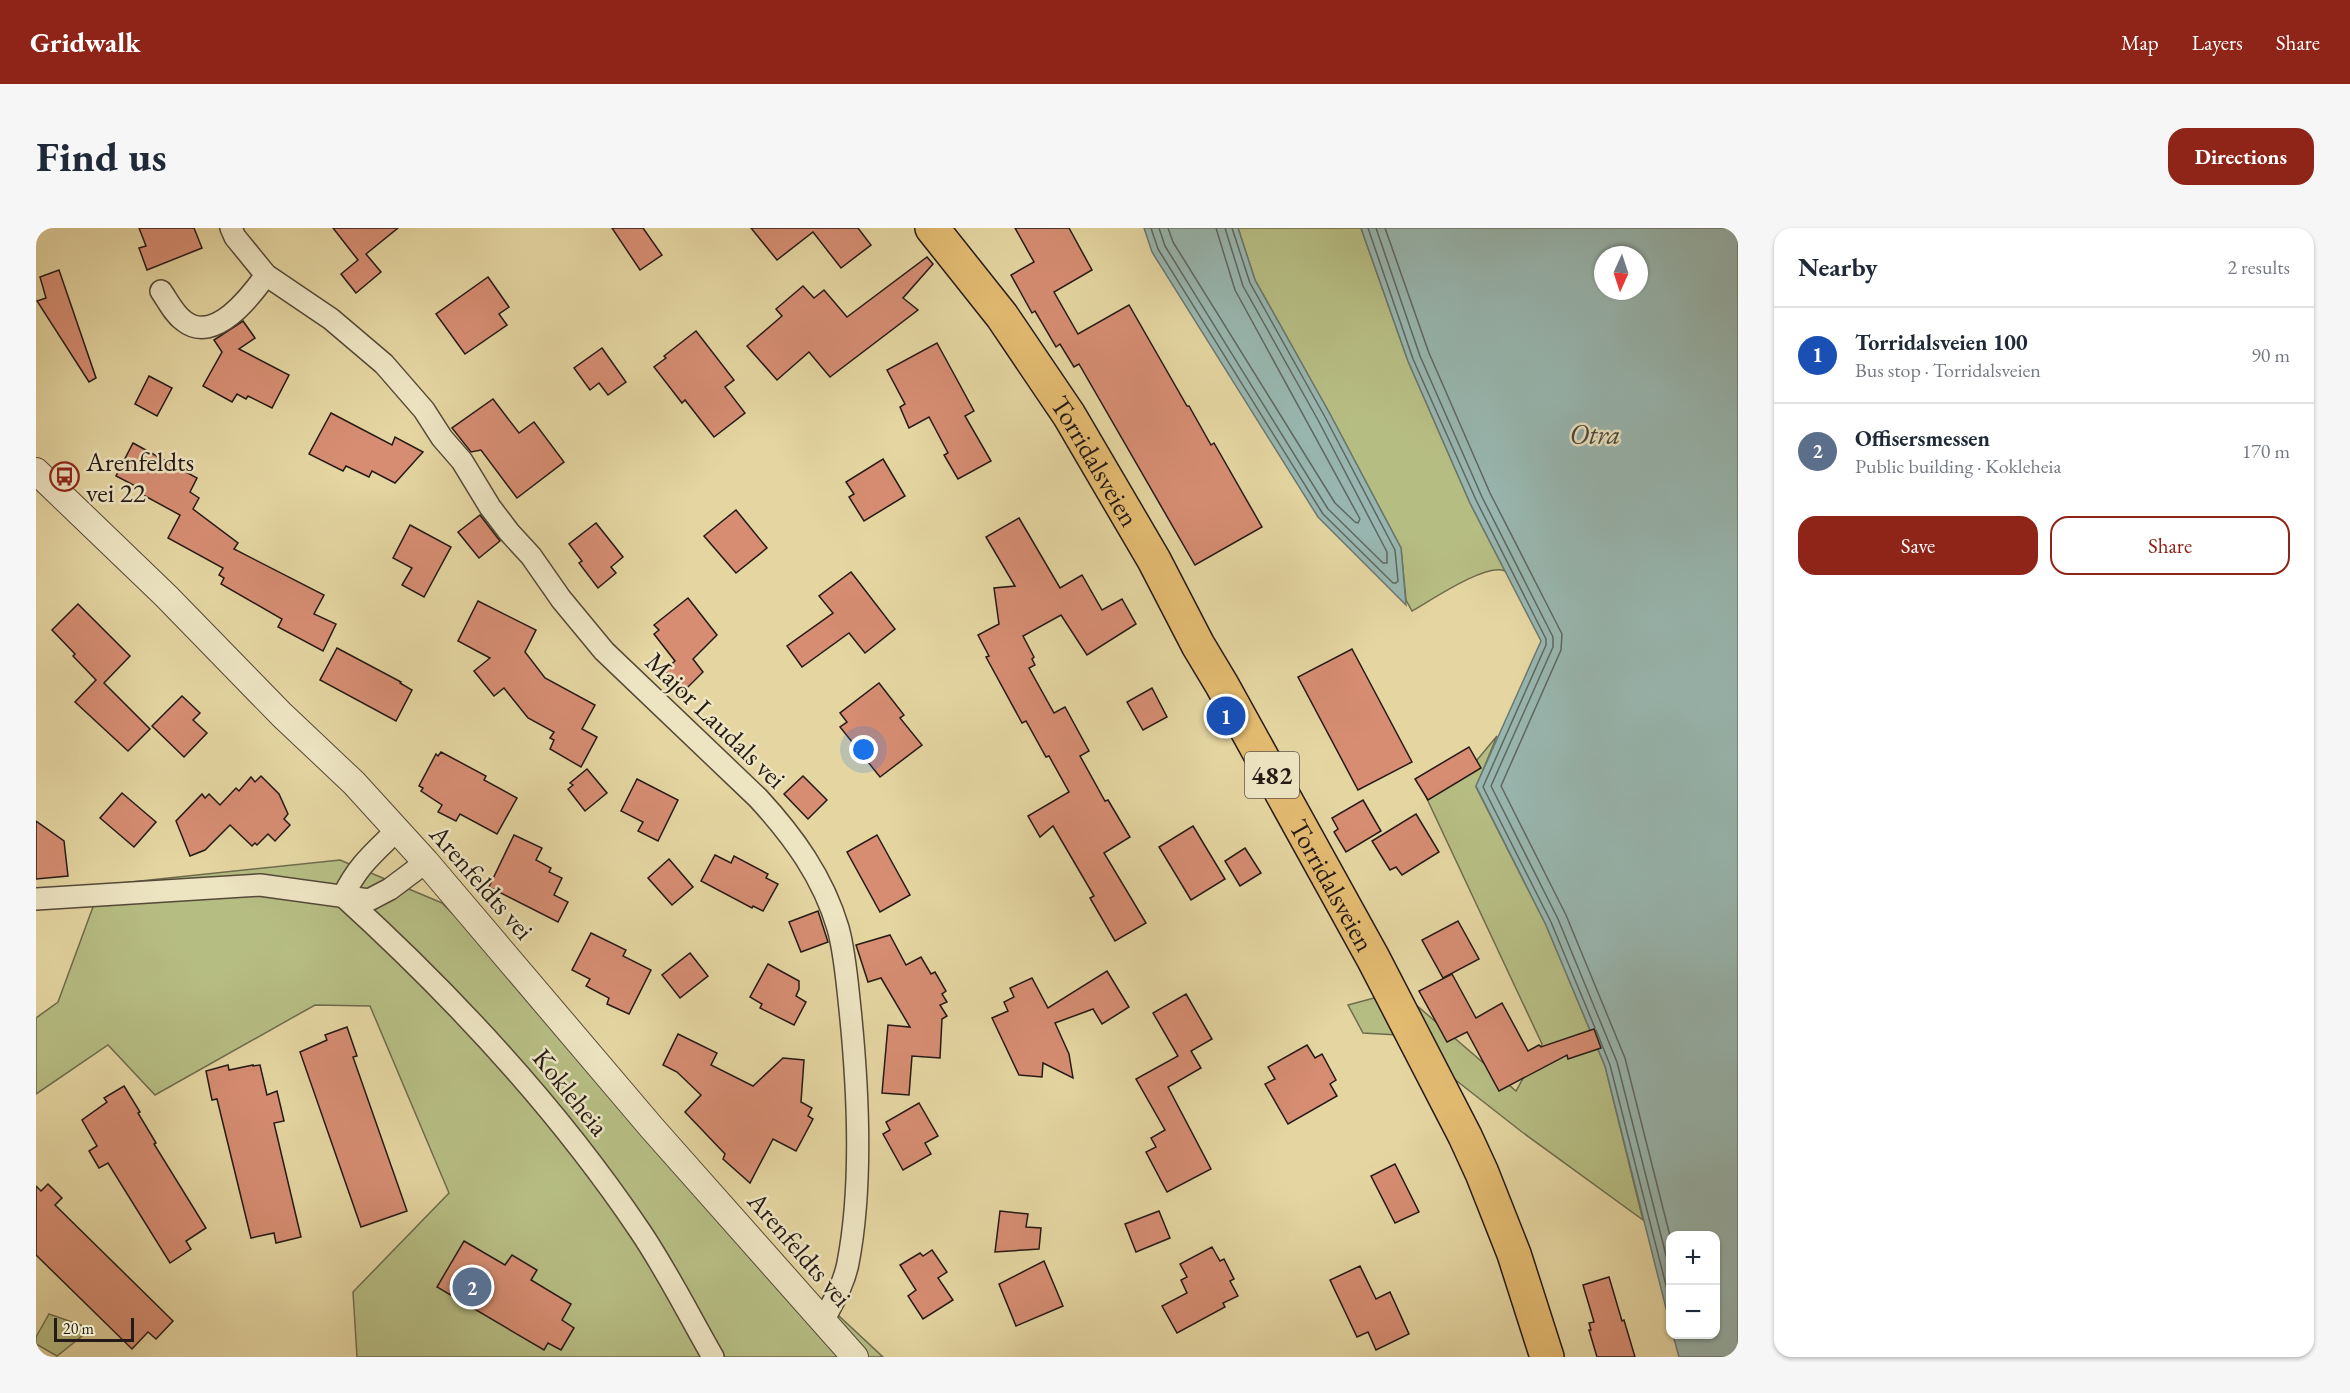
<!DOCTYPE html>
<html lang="en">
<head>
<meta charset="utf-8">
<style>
  :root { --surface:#fff; --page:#f6f6f7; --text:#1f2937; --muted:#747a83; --line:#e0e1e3; --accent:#8f2418 }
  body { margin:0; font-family:"EB Garamond",serif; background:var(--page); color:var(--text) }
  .controls { position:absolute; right:18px; bottom:18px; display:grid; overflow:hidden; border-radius:12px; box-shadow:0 2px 4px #0004 }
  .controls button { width:54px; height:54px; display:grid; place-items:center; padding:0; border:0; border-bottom:2px solid var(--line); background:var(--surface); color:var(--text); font:30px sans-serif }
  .compass { position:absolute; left:1558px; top:18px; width:54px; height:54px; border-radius:50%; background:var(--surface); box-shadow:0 2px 4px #0004; rotate:183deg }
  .scale { position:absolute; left:18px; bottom:15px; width:80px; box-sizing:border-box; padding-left:6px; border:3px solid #251a15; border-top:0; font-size:16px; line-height:21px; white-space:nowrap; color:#251a15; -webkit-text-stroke:4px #ede4c2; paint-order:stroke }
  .you { position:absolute; left:828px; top:522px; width:21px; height:21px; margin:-15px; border:4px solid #fff; border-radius:50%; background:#1a73e8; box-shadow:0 0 0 9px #1a73e833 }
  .badge { display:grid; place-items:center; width:39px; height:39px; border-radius:50%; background:var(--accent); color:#fff; font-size:20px; font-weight:700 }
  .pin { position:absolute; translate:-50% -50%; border:3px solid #fff; box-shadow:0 2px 6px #0006 }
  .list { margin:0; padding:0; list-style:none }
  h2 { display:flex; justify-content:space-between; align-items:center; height:78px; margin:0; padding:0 24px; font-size:26px }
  h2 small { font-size:20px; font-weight:400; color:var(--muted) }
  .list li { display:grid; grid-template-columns:39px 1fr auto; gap:18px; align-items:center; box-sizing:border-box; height:96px; padding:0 24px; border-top:2px solid var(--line) }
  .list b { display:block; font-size:22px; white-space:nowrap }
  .list p { margin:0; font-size:20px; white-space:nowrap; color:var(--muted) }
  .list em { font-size:20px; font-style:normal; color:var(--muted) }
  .actions { display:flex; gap:12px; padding:18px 24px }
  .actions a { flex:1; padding:14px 0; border:2px solid var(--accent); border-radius:18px; text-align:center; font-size:21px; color:var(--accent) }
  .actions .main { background:var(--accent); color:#fff }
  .map { position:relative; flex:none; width:1702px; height:1129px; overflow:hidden; border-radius:18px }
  header { display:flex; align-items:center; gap:36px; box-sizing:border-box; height:84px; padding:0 30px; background:var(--accent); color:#fff }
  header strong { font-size:28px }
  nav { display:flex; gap:33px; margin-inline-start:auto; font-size:21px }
  .intro { display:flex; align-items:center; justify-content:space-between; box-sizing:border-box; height:144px; padding:0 36px }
  h1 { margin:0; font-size:42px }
  .button { padding:15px 27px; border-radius:18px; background:var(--accent); color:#fff; font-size:21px; font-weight:700 }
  main { display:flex; gap:36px; padding:0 36px }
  aside { flex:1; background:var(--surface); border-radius:18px; box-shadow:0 2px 4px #0004 }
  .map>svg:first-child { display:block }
  .green { fill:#b6bd83; stroke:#6e6c4c; stroke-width:1.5 }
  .water { fill:#98b6af; stroke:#6a7871; stroke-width:1.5; fill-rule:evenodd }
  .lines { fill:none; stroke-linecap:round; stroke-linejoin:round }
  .shore { stroke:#5e6862; stroke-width:1.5 }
  .building { fill:#d68d72; stroke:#251a15; stroke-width:1.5 }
  .minor-casing { stroke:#554938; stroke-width:24 }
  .tertiary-casing { stroke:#554938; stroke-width:28 }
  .primary-casing { stroke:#251a15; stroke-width:36 }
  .minor { stroke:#ede4c2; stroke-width:21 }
  .tertiary { stroke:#ede4c2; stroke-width:26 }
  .primary { stroke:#e2ba70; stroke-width:33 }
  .labels { text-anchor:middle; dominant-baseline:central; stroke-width:5; stroke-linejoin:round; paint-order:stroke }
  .shield { fill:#ede4c2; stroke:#615749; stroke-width:1.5 }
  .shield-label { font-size:26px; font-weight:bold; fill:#251a15 }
  .poi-label { font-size:27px; fill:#251a15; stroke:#ede4c2; text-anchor:start }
  .street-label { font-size:27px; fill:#251a15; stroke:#ede4c2 }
  .water-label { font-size:28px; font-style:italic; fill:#484943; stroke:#ede4c2 }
</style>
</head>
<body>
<header>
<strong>Gridwalk</strong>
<nav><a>Map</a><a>Layers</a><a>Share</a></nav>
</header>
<div class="intro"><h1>Find us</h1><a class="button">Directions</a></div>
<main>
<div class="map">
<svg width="1702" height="1129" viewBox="0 0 1702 1129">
  <rect width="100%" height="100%" fill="#e4d5a1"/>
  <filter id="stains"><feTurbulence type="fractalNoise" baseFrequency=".00333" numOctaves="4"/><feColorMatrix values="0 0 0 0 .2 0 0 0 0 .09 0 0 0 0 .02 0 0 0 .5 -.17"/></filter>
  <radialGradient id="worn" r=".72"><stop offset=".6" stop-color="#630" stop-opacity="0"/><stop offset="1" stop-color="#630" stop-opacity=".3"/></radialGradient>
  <g class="green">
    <path d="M1202 0H1325L1372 133 1434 275 1469 343C1451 334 1394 373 1376 383L1370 372 1365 320 1294 186 1219 52Z"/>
    <path d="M1461 508 1440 559 1510 697 1569 838 1607 992 1486 904 1362 807 1327 805 1312 777 1364 763 1480 863 1506 816 1384 556 1436 538Z"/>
    <path d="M304 632 406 675 514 784 728 1018 847 1129H321L317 1064 413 965 334 778 279 777 119 867 72 817 0 866V790L22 774 61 668 0 664Z"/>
    <path d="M13 1086 45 1097 47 1101 46 1108 21 1128 0 1116V1109Z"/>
  </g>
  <g class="water">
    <path d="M1108 0H1202L1219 52 1294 186 1365 320 1370 377 1282 289 1116 24Z"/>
    <path d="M1325 0H1702V1129H1643L1637 1107 1680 1106V1008H1634V1096L1569 838 1510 697 1440 558 1505 413 1434 275 1372 133ZM1567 27H1603V63H1567Z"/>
  </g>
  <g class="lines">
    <g class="shore">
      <path d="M1115 0 1122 21 1287 286 1357 355H1360L1362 353 1359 322 1289 189 1214 55 1196 0"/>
      <path d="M1123 0 1129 18 1292 281 1347 335H1351V324L1282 192 1207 58 1189 0"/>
      <path d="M1132 0 1137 14 1299 275 1319 294 1322 295 1324 291 1199 62 1180 0"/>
      <path d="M1332 0 1377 131 1440 272 1510 411V417L1447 559 1515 694 1559 800"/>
      <path d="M1340 0 1384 128 1446 269 1517 409V419L1455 558 1522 691 1581 834 1634 1043"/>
      <path d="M1349 0 1393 125 1454 265 1526 406 1525 422 1465 558 1530 687 1589 830 1634 1008"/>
      <path d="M1560 802 1574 837 1634 1073"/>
    </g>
  </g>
  <g class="building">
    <path d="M103 0H158L166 20 111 42 103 20 110 18Z"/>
    <path d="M297 0H362L330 26 345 44 320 65 305 46 322 32Z"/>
    <path d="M576 0H607L626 27 604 42Z"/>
    <path d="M715 0H822L835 17 805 40 777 4 741 32Z"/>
    <path d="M979 0H1033L1056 42 1018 64 1042 106 1093 77 1151 178H1153L1175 217 1178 215 1226 299 1159 337 1043 136 1038 139 1024 116 1020 119 999 83 996 85 975 47 998 34Z"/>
    <path d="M891 29 897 36 867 70 882 82 794 149 773 124 741 152 711 118 746 88 740 81 767 58 778 70 788 62 811 89Z"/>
    <path d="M23 42 60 150 53 154 1 73 10 70 4 49Z"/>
    <path d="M452 49 473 79 463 86 471 97 429 126 400 86Z"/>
    <path d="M207 93 219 110 203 121 253 147 236 180 212 168 210 171 201 166 196 174 167 158 186 124 178 112Z"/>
    <path d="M660 103 698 152 689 159 709 185 678 209 649 172 646 175 618 139 630 130 628 128Z"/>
    <path d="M901 115 938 183 929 188 955 233 922 251 908 227 912 225 893 189 873 200 864 179 869 176 851 142Z"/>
    <path d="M566 120 590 154 572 167 563 155 554 162 538 140Z"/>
    <path d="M113 148 136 160 121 188 99 176Z"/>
    <path d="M457 171 483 205 498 194 528 234 481 270 445 222 435 224 416 200Z"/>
    <path d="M295 185 356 217 359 209 387 224 359 255 336 243 333 249 310 238 307 243 273 226Z"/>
    <path d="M97 215 161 250 154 264 163 270 157 281 202 315 198 321 288 367 278 386 300 396 287 423 242 399 246 391 185 356 188 350 183 347 187 340 132 310 144 287 107 267 109 263 80 248Z"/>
    <path d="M847 231 869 268 828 293 813 269 818 266 810 254Z"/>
    <path d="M700 282 731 320 700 345 668 308Z"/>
    <path d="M444 287 464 313 443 330 422 304Z"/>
    <path d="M983 290 1024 360 1046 347 1066 382 1086 371 1100 396 1051 427 1025 387 987 408 998 429 996 431 999 437 993 440 1018 485 1029 479 1053 523 1044 528 1069 573 1072 572 1094 609 1068 625 1110 695 1079 713 1054 670 1058 668 1017 598 1004 609 992 588 1033 564 1013 528 1010 529 990 493 986 495 950 429 953 428 942 407 963 396 958 360 979 358 950 309Z"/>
    <path d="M560 295 587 329 575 339 580 345 562 360 543 335 546 333 533 316Z"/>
    <path d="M374 297 415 319 388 369 366 357 376 340 357 330Z"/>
    <path d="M815 344 859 401 829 425 813 405 766 439 751 418 797 385 783 368Z"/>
    <path d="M652 370 681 407 657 431 667 444 647 464 629 442 639 433 618 406 623 402 618 397Z"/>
    <path d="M442 373 500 402 489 424 509 450 559 477 546 501 561 509 545 539 514 521 518 512 514 510 518 504 492 490 468 460 458 468 438 443 454 430 422 413Z"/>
    <path d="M42 376 94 428 68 455 114 501 92 523 39 474 60 452 37 428 39 426 16 402Z"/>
    <path d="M301 420 365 454 364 455 376 462 360 493 284 452Z"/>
    <path d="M1316 421 1376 534 1322 562 1262 449Z"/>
    <path d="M843 455 868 487 864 490 886 517 844 549 804 499 811 494 804 485Z"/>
    <path d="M1116 460 1131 489 1107 502 1091 474Z"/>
    <path d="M146 468 164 485 157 492 171 505 148 529 116 498Z"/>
    <path d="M1433 519 1445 540 1392 572 1379 551Z"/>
    <path d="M405 524 450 548 448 552 481 570 461 606 424 586 420 593 402 584 406 577 385 563 387 560 383 558 400 526 402 528Z"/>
    <path d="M551 541 571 565 549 583 532 561 537 557 534 555Z"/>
    <path d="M225 548 243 566 252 586 248 591 254 597 239 613 232 606 221 617 219 615 216 618 194 597 169 622 154 628 140 593 166 566 169 570 173 566 184 577 200 560 203 563 215 549 219 554Z"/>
    <path d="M767 548 791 572 772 591 748 566Z"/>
    <path d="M601 551 642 572 622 613 602 603 607 594 585 583Z"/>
    <path d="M86 565 120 594 98 619 64 590Z"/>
    <path d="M1327 572 1345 603 1310 624 1298 604 1302 601 1296 590Z"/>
    <path d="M1380 586 1403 624 1366 647 1360 639 1354 642 1336 613Z"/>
    <path d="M0 593 28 613 32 648 0 651Z"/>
    <path d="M1157 598 1189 651 1155 672 1123 619Z"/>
    <path d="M478 607 506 620 500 632 515 640 513 644 526 650 518 667 532 674 522 694 453 659Z"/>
    <path d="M841 607 874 667 844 684 811 624Z"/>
    <path d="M1209 620 1225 645 1204 658 1189 633Z"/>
    <path d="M679 627 695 635 698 628 732 646 730 650 742 656 727 683 717 678 716 680 665 653Z"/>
    <path d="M633 631 657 659 636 677 612 650Z"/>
    <path d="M782 683 792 714 765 724 753 694Z"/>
    <path d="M1422 693 1443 731 1407 750 1386 712Z"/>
    <path d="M555 705 590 722 587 728 615 742 593 786 571 776 573 770 550 758 554 751 536 742Z"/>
    <path d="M854 707 870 737 885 729 895 746 899 744 910 763 906 766 911 774 904 777 911 788 906 791 904 830 876 828 873 867 846 865 852 797 874 799 845 750 832 754 820 717Z"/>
    <path d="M654 725 672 748 644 770 626 747Z"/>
    <path d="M732 736 763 753V761L760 768 770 774 758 797 724 780 726 776 714 769Z"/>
    <path d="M1071 743 1093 779 1066 796 1057 781 1019 795 1033 826 1037 850 1007 835 1006 849 983 847 956 790 972 783 968 774 978 769 974 760 996 750 1012 780Z"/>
    <path d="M1416 746 1440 790 1466 775 1492 823 1503 817 1505 819 1558 801 1565 820 1532 831 1531 827 1463 863 1431 804 1411 814 1383 763Z"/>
    <path d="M1150 766 1176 811 1155 823 1165 840 1132 859 1175 941 1131 964 1110 924 1120 919 1115 910 1129 902 1100 851 1142 828 1117 785Z"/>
    <path d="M311 799 321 828 317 829 371 983 325 999 264 824 291 812 289 807Z"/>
    <path d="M642 806 681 825 675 837 717 858 747 830 768 832 765 874 776 880 772 888 777 891 760 923 737 911 714 955 687 931 689 926 649 884 665 867 641 844 627 837Z"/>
    <path d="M1271 817 1279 830 1286 826 1300 852 1294 856 1301 868 1252 896 1229 856 1239 851 1232 839Z"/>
    <path d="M192 837 193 842 217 837V838L224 837 231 867 241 863 248 893 238 895 265 1009 240 1015 238 1005 215 1010 181 871 176 872 170 843Z"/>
    <path d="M88 858 104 884 102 885 120 915 118 916 170 1000 150 1013 155 1021 134 1035 72 935 63 940 53 923 61 918 46 892 71 874 68 870Z"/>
    <path d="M883 875 902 908 889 915 895 926 867 942 847 906 854 902 850 894Z"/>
    <path d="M1359 936 1383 984 1359 995 1335 948Z"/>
    <path d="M12 956 26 970 19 977 137 1093 120 1111 112 1104 96 1121 0 1027V958L5 963Z"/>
    <path d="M964 983 992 986 990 999 1005 1000 1003 1021 959 1024Z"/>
    <path d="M1123 983 1134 1010 1100 1024 1089 996Z"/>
    <path d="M428 1013 469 1037 476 1027 501 1042 495 1052 535 1076 526 1092 538 1100 525 1122 512 1115 508 1122 401 1059Z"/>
    <path d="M1176 1019 1184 1033 1188 1031 1198 1051 1194 1053 1202 1068 1187 1075 1189 1079 1141 1105 1126 1078 1151 1065 1145 1052 1151 1049 1144 1036Z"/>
    <path d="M896 1022 911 1044 902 1050 917 1072 887 1091 872 1068 880 1062 864 1037 884 1025 887 1028Z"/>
    <path d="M1008 1033 1027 1078 980 1098 963 1056Z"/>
    <path d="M1324 1038 1340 1071 1354 1064 1373 1106 1340 1122 1332 1104 1321 1109 1294 1052Z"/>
    <path d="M1573 1049 1586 1093 1588 1092 1599 1129H1561L1553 1102H1555L1553 1095 1558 1094 1547 1057Z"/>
  </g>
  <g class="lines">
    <defs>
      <g id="minor">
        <path d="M195 0 199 9 230 47 295 91 348 136 388 182 406 210 426 233 454 279 473 304 495 328 525 371 568 423 722 570C757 608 787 649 802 700 809 725 811 754 814 781 822 859 827 957 812 1035 808 1056 797 1074 787 1093"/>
        <path d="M125 63C132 73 138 86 148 93 178 117 215 68 230 47"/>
        <path d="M307 668C418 769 520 878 604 1003 631 1043 653 1087 677 1129"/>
        <path d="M307 668C323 636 337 626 361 602"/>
        <path d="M0 671 224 657 333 672 354 661 390 634"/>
      </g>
      <path id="tertiary" d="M0 243 130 368 246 487 318 555 390 634 616 900 819 1129"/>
      <g id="primary">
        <path id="s1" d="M896 0 966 88 1033 187 1118 332 1162 417 1186 457 1337 730 1429 908 1446 945 1478 1026 1511 1129"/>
      </g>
    </defs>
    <use href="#minor" class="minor-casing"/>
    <use href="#tertiary" class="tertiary-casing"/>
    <use href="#primary" class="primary-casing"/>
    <use href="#minor" class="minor"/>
    <use href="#tertiary" class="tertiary"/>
    <use href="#primary" class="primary"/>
  </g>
  <defs>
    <symbol id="bus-ring" viewBox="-11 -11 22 22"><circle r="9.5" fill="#ede4c2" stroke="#8f2418" stroke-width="1.5"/><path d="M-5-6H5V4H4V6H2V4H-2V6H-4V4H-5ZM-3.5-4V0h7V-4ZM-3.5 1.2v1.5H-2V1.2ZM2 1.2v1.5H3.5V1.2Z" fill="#8f2418"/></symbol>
  </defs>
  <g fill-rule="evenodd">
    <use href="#bus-ring" x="12" y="232" width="33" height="33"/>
  </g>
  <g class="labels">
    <rect class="shield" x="1209" y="524" width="54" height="46" rx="4.5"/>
    <g class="shield-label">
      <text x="1236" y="547">482</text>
    </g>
    <g class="poi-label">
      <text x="50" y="233">Arenfeldts<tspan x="50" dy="31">vei 22</tspan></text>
    </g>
    <g class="street-label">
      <text stroke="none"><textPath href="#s1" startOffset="285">Torridalsveien</textPath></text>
      <text transform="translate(680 492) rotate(44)">Major Laudals vei</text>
      <text transform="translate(446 654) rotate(49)">Arenfeldts vei</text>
      <text stroke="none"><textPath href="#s1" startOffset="771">Torridalsveien</textPath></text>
      <text transform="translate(535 864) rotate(51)">Kokleheia</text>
      <text transform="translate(764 1021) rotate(49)">Arenfeldts vei</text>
    </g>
    <g class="water-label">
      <text x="1559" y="206">Otra</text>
    </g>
  </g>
  <rect width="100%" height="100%" filter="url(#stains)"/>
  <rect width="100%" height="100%" fill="url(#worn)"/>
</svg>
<div class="controls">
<button>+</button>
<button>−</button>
</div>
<svg class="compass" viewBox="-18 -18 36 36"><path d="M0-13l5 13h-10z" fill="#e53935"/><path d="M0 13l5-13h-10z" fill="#747a83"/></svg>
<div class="scale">20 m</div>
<div class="you"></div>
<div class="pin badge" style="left:1190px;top:488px;background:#1a4fb4">1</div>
<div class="pin badge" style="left:436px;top:1059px;background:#5c6f8a">2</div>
</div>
<aside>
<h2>Nearby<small>2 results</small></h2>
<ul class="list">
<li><span class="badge" style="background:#1a4fb4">1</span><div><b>Torridalsveien 100</b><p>Bus stop · Torridalsveien</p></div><em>90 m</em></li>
<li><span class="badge" style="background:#5c6f8a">2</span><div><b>Offisersmessen</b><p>Public building · Kokleheia</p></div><em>170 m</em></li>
</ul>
<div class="actions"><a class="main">Save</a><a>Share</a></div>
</aside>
</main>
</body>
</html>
